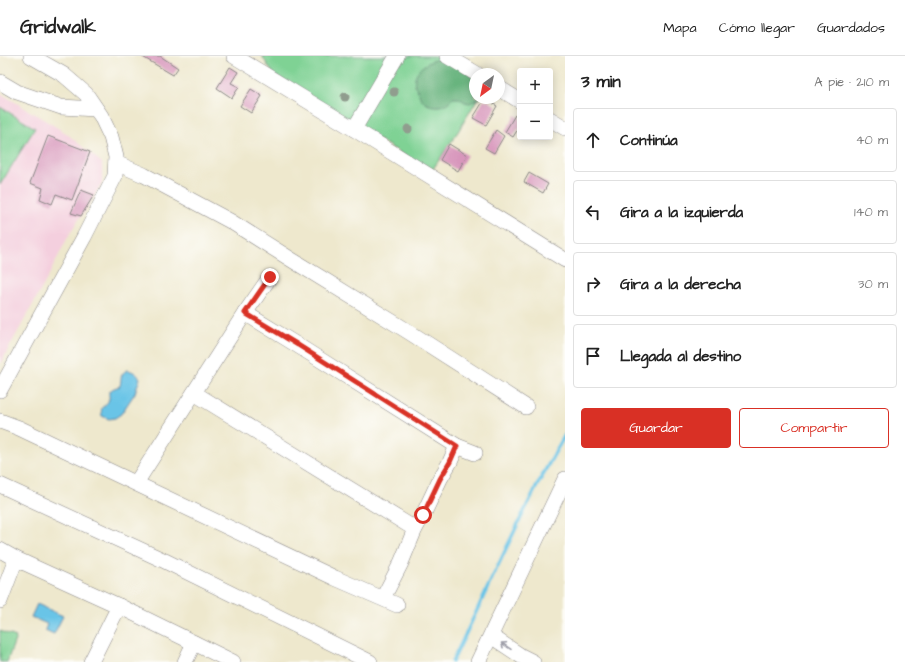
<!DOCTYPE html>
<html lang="es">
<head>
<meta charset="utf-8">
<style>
  :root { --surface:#fff; --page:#f6f6f6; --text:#222; --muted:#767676; --line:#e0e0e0; --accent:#d93025 }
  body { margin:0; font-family:"Architects Daughter",sans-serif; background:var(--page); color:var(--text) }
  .controls { position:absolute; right:12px; top:12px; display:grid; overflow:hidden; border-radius:4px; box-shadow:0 2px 10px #0003 }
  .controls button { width:36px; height:36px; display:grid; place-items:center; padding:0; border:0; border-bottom:1px solid var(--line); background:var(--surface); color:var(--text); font:20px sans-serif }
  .compass { position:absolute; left:469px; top:12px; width:36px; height:36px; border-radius:50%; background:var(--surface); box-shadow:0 2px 10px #0003; rotate:213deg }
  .stop { position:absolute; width:12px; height:12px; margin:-9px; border:3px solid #d93025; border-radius:50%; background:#fff }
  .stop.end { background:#d93025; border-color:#fff; box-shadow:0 1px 4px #0008 }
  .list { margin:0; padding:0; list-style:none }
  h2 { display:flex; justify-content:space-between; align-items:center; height:52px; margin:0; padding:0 16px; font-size:17px }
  h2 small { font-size:13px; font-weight:400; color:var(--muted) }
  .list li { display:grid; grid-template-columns:26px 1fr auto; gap:12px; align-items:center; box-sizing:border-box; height:64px; margin:0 8px 8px; padding:0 8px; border:1px solid var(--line); border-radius:4px }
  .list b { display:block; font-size:15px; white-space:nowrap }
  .list em { font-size:13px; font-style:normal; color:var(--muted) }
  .actions { display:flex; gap:8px; padding:12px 16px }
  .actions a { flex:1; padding:9px 0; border:1px solid var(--accent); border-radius:4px; text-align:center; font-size:14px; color:var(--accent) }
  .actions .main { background:var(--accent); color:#fff }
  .icon { flex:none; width:22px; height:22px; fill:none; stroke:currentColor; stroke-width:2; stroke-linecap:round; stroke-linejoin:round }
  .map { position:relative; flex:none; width:565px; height:606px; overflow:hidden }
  header { display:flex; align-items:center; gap:24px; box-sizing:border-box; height:56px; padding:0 20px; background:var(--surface); border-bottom:1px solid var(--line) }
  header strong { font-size:19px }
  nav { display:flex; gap:22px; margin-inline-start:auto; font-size:14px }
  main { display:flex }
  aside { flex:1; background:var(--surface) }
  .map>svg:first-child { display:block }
  .built { fill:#f4cfde }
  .green { fill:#7fd294; stroke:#507a68 }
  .forest { fill:#67b47e; stroke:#446b5c }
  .water { fill:#69c4e7; stroke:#467391 }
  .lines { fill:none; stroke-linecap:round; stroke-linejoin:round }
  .stream { stroke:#69c4e7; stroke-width:3.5 }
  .building { fill:#d896bc }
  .minor-casing { stroke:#888584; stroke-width:16 }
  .minor { stroke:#fff; stroke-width:15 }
  .tree { fill:#909d8e }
  .oneway { stroke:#9c9ca7 }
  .route { stroke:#d93025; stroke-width:5 }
</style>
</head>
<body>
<header>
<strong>Gridwalk</strong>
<nav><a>Mapa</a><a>Cómo llegar</a><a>Guardados</a></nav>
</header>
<main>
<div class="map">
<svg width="565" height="606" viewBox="0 0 565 606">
  <rect width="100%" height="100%" fill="#fdfcf7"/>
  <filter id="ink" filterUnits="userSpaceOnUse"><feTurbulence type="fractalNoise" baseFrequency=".025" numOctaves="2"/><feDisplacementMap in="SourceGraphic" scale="8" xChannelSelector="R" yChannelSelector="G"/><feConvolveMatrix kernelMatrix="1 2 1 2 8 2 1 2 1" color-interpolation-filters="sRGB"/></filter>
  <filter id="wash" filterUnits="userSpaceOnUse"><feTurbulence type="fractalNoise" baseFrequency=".012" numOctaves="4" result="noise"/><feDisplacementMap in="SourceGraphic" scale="16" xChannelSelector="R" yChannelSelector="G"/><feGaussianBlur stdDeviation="0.9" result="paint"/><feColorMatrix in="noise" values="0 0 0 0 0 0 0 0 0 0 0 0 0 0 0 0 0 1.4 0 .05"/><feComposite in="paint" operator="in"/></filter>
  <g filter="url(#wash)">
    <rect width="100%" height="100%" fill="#eee8cd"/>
    <path class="built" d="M0 37 66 77 102 107V127L69 179 48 221 0 308Z"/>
    <g class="green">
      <path d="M262 0H439L475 22V42H478L459 74 431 116 273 18Z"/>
      <path d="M0 51 35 72 0 129Z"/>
      <path d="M0 575 16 581 7 606H0Z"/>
    </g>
    <path class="forest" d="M437 3H448L475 23V42H481L470 47 465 46 459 42H453C451 43 450 45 448 47 441 52 427 51 422 44 420 42 419 38 418 35 418 34 415 31 415 30 412 15 425 7 437 3Z"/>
    <g class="water">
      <path d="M127 314C133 315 136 317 140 322L135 337 121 358 115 362 109 363 102 360C99 348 107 351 109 343 110 340 107 337 111 334 113 332 117 331 120 330 122 322 119 319 127 314Z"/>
      <path d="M37 548 63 560 54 578 45 574 47 568 31 561Z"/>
    </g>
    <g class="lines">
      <path class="stream" d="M452 606C490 530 522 452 565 379"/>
    </g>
    <g id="blocks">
      <g class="building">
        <path d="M141 0H160L178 12 173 19Z"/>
        <path d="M230 11 238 16 231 27 239 31 232 42 217 32Z"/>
        <path d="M251 33 262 40 251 57 240 50Z"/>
        <path d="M484 44 487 46V44L497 50 486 69 473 62Z"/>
        <path d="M515 59 520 62V74L518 73 513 81 505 76Z"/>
        <path d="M496 74 504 80 494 97 485 92Z"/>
        <path d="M48 80 90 96 72 144 56 138 52 148 40 143 43 132 30 127Z"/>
        <path d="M449 88 467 99 458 115 440 104Z"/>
        <path d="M529 117 548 128 543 137 524 126Z"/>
        <path d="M81 134 94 139 81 160 71 157Z"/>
      </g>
    </g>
  </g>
  <g filter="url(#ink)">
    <use href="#blocks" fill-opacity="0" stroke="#888584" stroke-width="1"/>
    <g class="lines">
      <defs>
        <g id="minor">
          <path d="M234 0 354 73 565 204"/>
          <path d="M447 0 477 18"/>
          <path d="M0 26 17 36 61 51 96 53"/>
          <path d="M499 32 520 45"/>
          <path d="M550 63 565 72"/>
          <path d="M354 73 397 0"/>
          <path d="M116 107 144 119 230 165 292 204 409 276 526 351"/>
          <path d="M245 257 297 289 457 390 475 397"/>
          <path d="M0 334 84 181 115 120 116 101 111 81 101 60 86 38 64 19 31 0"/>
          <path d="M194 337 415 473"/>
          <path d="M0 365 19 372 335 522 397 549"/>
          <path d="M136 427 245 257 270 221"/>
          <path d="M0 429 165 505 370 606"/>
          <path d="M0 494 16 503 119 550 233 606"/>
          <path d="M383 542 401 507 415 473 423 459 440 423 450 406 457 390"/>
          <path d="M0 545 16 503"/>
          <path d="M491 580 521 600 533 606"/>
          <path d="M91 606 119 550"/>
          <path d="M185 606 194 587"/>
          <path d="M478 606 565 423"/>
        </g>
      </defs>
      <use href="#minor" class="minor-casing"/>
      <use href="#minor" class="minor"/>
    </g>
    <g class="tree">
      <circle cx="394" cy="36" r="4.5"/>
      <circle cx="345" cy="41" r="4.5"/>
      <circle cx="408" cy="73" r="4.5"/>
    </g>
    <defs><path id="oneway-shaft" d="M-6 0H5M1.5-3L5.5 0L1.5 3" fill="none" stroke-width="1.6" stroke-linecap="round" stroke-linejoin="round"/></defs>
    <use class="oneway" href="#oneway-shaft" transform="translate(506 590) rotate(-146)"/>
  </g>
  <g class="lines" filter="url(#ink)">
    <path class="route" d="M270 221 245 257 298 289 457 390 450 406 440 423 423 459"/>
  </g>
</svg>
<div class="controls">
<button>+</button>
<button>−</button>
</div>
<svg class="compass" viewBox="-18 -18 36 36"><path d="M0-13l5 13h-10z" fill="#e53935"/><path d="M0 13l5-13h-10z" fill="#767676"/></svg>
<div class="stop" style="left:423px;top:459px"></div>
<div class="stop end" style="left:270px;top:221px"></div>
</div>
<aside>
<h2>3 min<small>A pie · 210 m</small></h2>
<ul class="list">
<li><svg class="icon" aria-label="ahead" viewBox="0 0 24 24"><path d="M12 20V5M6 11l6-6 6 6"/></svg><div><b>Continúa</b></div><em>40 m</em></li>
<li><svg class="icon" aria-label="left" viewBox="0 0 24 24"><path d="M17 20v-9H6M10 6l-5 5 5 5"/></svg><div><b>Gira a la izquierda</b></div><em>140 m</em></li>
<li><svg class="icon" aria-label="right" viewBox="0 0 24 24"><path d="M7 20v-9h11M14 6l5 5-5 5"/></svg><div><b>Gira a la derecha</b></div><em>30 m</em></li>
<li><svg class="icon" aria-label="arrive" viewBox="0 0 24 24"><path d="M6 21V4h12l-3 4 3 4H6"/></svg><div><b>Llegada al destino</b></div></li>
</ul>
<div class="actions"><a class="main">Guardar</a><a>Compartir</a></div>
</aside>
</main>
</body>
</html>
